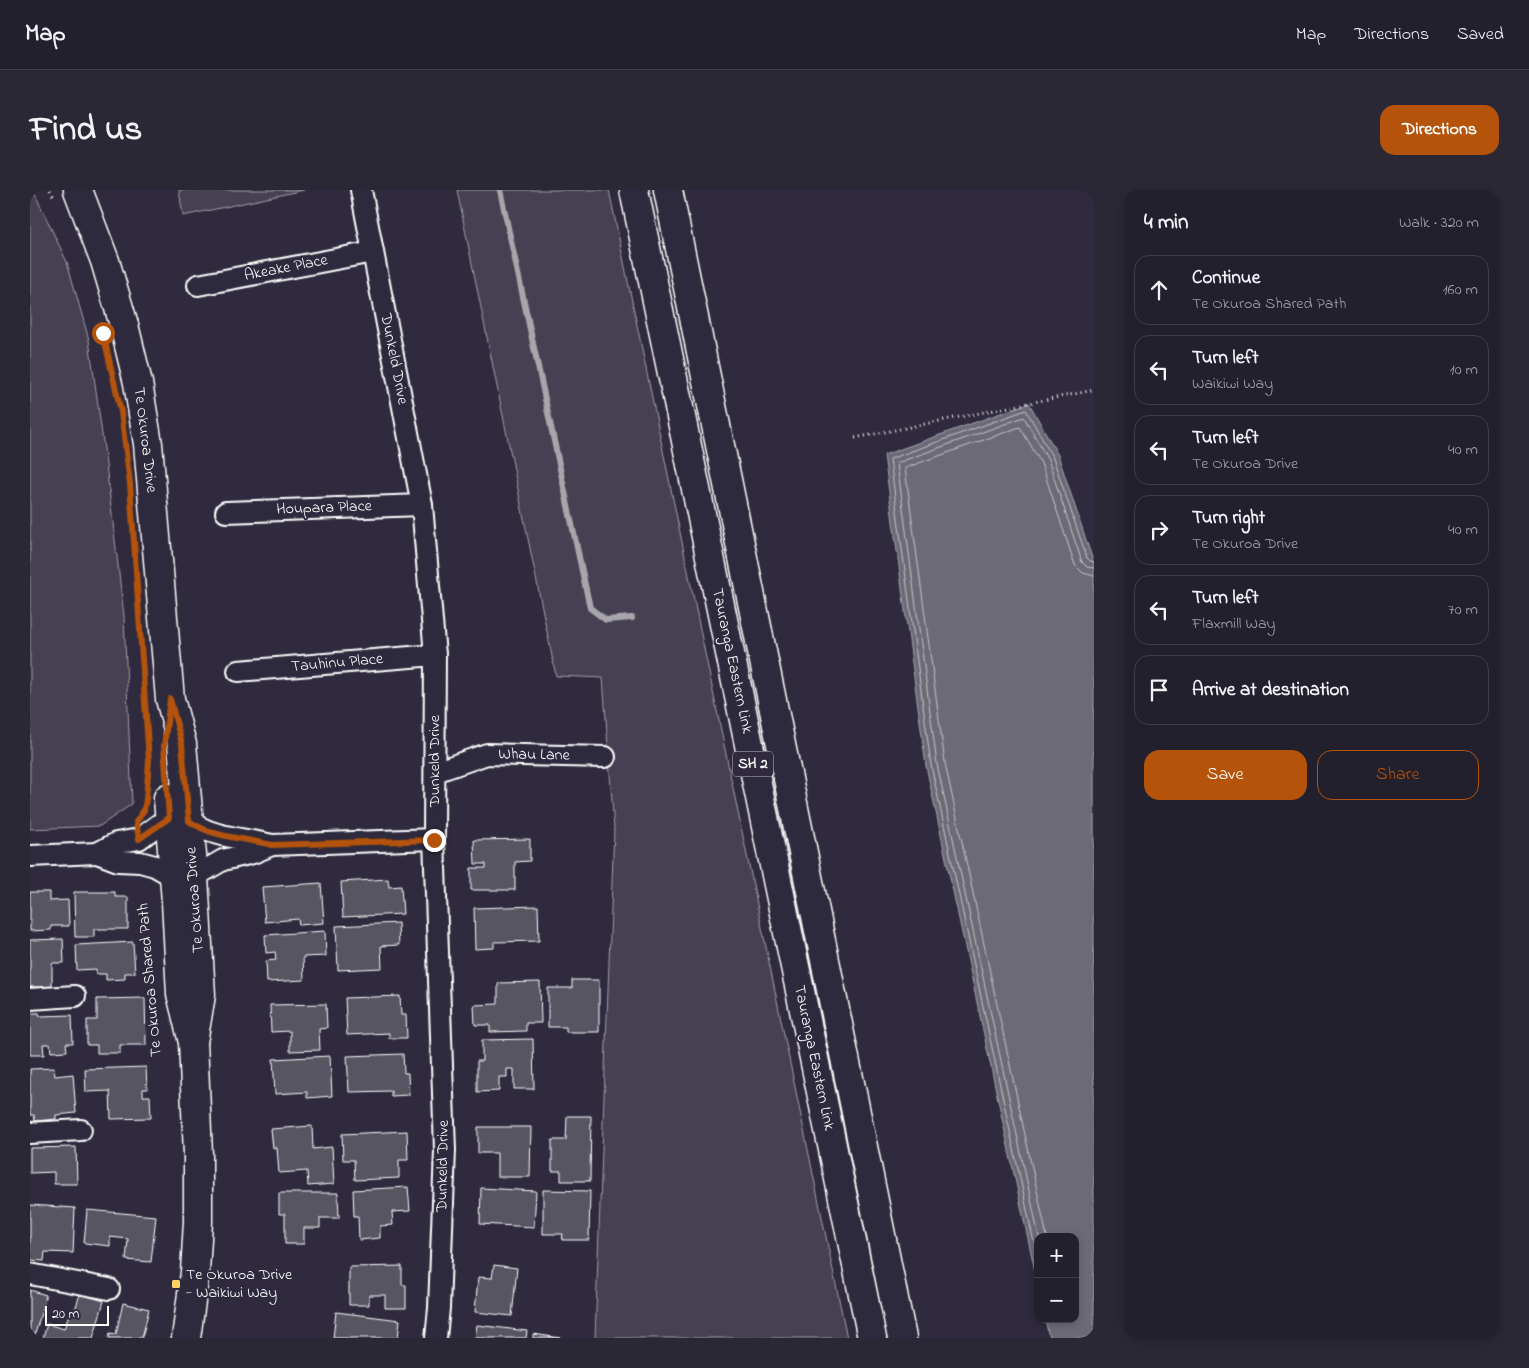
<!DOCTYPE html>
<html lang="en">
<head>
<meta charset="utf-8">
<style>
  :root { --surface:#23202e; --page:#2b2836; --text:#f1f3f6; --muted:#a3a3aa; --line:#403e4a; --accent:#b45309 }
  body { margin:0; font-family:"Indie Flower",sans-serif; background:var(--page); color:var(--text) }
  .controls { position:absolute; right:15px; bottom:15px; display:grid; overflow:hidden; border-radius:10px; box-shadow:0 2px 8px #0003 }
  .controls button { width:45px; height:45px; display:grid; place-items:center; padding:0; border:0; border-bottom:1px solid var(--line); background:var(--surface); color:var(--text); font:25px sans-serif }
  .scale { position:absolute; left:15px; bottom:12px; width:64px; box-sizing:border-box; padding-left:5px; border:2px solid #fff; border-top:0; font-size:14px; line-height:18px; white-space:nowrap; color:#fff; -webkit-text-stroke:4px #2f2a3d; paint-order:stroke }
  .stop { position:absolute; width:15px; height:15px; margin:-11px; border:4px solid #b45309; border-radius:50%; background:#fff }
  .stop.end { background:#b45309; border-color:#fff; box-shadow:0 1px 5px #0008 }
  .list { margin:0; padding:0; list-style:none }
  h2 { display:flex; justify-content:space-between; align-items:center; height:65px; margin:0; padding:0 20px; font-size:21px }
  h2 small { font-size:16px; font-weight:400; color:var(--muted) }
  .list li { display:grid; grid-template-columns:32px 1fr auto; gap:15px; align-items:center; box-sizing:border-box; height:70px; margin:0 10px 10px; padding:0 10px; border:1px solid var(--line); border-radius:15px }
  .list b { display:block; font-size:19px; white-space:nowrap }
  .list p { margin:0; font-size:16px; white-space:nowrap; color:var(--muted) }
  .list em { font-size:16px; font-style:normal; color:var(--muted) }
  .actions { display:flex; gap:10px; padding:15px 20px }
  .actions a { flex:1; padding:11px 0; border:1px solid var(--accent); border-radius:15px; text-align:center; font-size:18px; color:var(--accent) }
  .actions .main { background:var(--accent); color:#fff }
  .icon { flex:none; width:28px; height:28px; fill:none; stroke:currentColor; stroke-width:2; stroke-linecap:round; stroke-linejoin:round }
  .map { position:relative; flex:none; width:1064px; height:1148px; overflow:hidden; border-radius:15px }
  header { display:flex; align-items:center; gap:30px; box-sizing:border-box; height:70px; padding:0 25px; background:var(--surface); border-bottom:1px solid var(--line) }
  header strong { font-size:24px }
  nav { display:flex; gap:28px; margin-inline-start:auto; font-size:18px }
  .intro { display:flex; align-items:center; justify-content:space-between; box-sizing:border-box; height:120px; padding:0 30px }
  h1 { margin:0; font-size:35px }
  .button { padding:12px 22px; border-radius:15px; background:var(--accent); color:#fff; font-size:18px; font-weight:700 }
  main { display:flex; gap:30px; padding:0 30px }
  aside { flex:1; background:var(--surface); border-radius:15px; box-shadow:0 2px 8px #0003 }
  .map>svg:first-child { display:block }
  .green { fill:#464152; stroke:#a2a0a8 }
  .water { fill:#6d6a77; stroke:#a7a6ad }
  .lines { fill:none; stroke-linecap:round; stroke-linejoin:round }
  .shore { stroke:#c5c3c9; stroke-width:1 }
  .stream { stroke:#a7a6ad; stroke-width:6 }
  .building { fill:#595564; stroke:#fff }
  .minor-casing { stroke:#fff; stroke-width:24 }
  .secondary-casing { stroke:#fff; stroke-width:31 }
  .motorway-casing { stroke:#fff; stroke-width:31 }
  .path { stroke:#fff; stroke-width:3; stroke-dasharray:1 4; stroke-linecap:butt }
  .minor { stroke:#2f2a3d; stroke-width:20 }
  .secondary { stroke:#2f2a3d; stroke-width:28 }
  .motorway { stroke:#2f2a3d; stroke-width:28 }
  .route { stroke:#b45309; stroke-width:6 }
  .poi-dot { fill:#ffd166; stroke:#2f2a3d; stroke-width:2 }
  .labels { text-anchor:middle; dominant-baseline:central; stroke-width:4; stroke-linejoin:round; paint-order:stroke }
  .shield { fill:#2f2a3d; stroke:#c1bfc5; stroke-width:1 }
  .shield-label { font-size:15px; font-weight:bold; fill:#fff }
  .street-label { font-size:16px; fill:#fff; stroke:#2f2a3d }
  .poi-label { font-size:16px; fill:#fff; stroke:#2f2a3d; text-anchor:start }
</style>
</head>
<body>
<header>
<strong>Map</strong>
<nav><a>Map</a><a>Directions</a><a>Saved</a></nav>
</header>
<div class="intro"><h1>Find us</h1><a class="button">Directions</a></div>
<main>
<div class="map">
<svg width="1064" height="1148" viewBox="0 0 1064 1148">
  <rect width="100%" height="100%" fill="#2f2a3d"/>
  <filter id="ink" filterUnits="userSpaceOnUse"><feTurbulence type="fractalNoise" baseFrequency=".02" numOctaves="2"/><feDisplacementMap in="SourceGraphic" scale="10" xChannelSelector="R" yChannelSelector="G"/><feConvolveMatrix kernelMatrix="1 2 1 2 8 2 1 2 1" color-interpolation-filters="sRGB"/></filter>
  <g filter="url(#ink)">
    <g class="green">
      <path d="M0 0H3L37 72 59 150 75 266 94 426 102 614 70 636 0 639Z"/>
      <path d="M149 0H274L153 26Z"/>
      <path d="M427 0H579L817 1148H565L584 639 573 488 526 486Z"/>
    </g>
    <path class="water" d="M999 213 1028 265 1064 374V1148H1021L1018 1143 1015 1129H1045V1047H1008V1095L896 576 854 265Z"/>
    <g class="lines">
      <g class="shore">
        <path d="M1009 1047 907 574 867 273 994 227 1018 270 1052 372 1057 377 1064 378"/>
        <path d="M1017 1047 915 573 875 278 990 237 1011 273 1045 375 1053 383 1064 386"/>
        <path d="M1008 1071 901 575 860 269 996 220 1023 268 1057 368 1060 371 1064 372"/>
      </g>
      <path class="stream" d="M470 0 560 418 576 430 602 428"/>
    </g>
    <g class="building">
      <path d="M500 649V671L485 672V700H441V678H456V674H445L444 650Z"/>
      <path d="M358 689 359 697 371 696 373 724 313 727 311 692Z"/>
      <path d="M291 693 294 733 269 735 268 729 235 732 232 697Z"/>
      <path d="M0 702H19V711L38 710 39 736H21V740L0 741Z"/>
      <path d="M44 702H85V707H98V739H64V747H45Z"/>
      <path d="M508 716 509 751 464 752V758L445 759 444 718Z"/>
      <path d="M368 733 369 755 351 756 352 778 308 780 306 736Z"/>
      <path d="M295 741 296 766 273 767 274 790 237 792 236 771 246 770 245 762 236 763 235 745Z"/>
      <path d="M33 749 34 773H22V797H0V750Z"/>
      <path d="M103 752 105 783H95V789L76 790V784H66V779L47 780 46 755Z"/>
      <path d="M542 790H569V842H536V837H518V798H542Z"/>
      <path d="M510 792 511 833H496V841L460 842V835H445L444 815 468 814V793Z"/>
      <path d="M370 806 371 825H376L377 848H359V843L317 845 315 808Z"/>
      <path d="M115 808 116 855H90V863H67V855H57V830H67V809Z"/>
      <path d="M296 814 297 838 289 839 290 860 260 861V841L241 842 240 815Z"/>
      <path d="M0 823H9L10 826 42 825 43 853H36L37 861 21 862 20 854H13L14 865H0Z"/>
      <path d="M503 849 504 899H484V879H477V887H469V901L447 902V871H452V850Z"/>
      <path d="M373 864 374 883H378L379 905 361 906V901L319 902 317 866Z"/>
      <path d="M300 866 302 906 277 908V902L245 904 243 869Z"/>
      <path d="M116 877 117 899H113V906H120L121 928 81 929 80 901 56 902 55 879Z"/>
      <path d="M24 878 25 886 43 884 46 923 26 925V929L5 931 4 925H0V879Z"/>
      <path d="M537 926H561L560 991H531V981H522V950H536Z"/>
      <path d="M282 936 283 959 302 957 304 994 278 996 277 981 249 983 247 958H243L241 939Z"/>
      <path d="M448 937H501L500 987H467V963H448Z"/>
      <path d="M377 941 378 970H369V988L325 990 324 970H313L312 944Z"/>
      <path d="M46 957 47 994H24V982L0 983V958Z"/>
      <path d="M378 997 380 1021 362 1022 363 1035 350 1036V1048L329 1050 328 1026H324L323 1000Z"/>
      <path d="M451 998 506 1001 504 1037 450 1034Z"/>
      <path d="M513 1000 560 1001 559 1050H532L533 1044H513Z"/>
      <path d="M249 1003H308L309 1028H290V1038H274V1054H255V1024H249Z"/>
      <path d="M0 1015 45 1018 43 1063 15 1062 14 1071 0 1070Z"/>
      <path d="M57 1020 126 1026 121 1072 96 1070 98 1049 80 1047V1056L54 1053Z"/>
      <path d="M464 1075 487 1078 482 1126 445 1122 448 1087 462 1088Z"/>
      <path d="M372 1076V1095H376V1118H355V1105H339V1115H319V1077Z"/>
      <path d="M0 1100 16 1105 4 1148H0Z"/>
      <path d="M50 1104 74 1111 63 1148H13L17 1134 34 1139 40 1122 44 1123Z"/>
      <path d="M93 1113 119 1119 112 1148H79L80 1143 86 1144Z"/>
      <path d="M306 1122 370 1130 368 1148H303Z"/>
      <path d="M447 1135 497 1141 496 1148H445Z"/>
      <path d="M503 1144 531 1148H503Z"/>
    </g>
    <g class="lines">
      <defs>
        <g id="minor">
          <path d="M331 0 392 315 405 465 404 649 415 960 409 1118 406 1148"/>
          <path d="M168 95 343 62"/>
          <path d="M196 322 392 315"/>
          <path d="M208 481 405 465"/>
          <path d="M405 582 457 564 575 567"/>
          <path d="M159 631C183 648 214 648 242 655L404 649"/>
          <path d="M67 663 88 671 110 672 125 676 144 687"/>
          <path d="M0 666 67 663 86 653 109 649 139 627"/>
          <path d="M164 687 193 670 223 663 242 655"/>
          <path d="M0 809 45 806"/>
          <path d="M0 943 51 940"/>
          <path d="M0 1084 79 1099"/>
        </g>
        <g id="secondary">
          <path d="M48 0 75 71 94 135 108 193 118 254 140 509 152 554 164 687 171 805 163 852"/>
          <path d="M138 608 146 712 151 804 163 852 168 964V1032L165 1082 156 1148"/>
        </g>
        <g id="motorway">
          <path d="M604 0 842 1148"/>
          <path d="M638 0 872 1148"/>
        </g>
      </defs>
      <use href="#minor" class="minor-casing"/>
      <use href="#secondary" class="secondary-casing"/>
      <use href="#motorway" class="motorway-casing"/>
      <g class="path">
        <path d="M20 0 24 8"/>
        <path d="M825 248 1064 200"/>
        <path d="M115 515 119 571 118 593"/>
      </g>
      <use href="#minor" class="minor"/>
      <use href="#secondary" class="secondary"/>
      <use href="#motorway" class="motorway"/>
    </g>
  </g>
  <g class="lines" filter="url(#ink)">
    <path class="route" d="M73 143 91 222 100 294 119 571 116 609 114 620 106 632 109 649 139 628 134 556 140 509 152 554 159 631C183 648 214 648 242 655L404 650"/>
  </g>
  <rect class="poi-dot" x="141" y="1089" width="10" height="10" rx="2.5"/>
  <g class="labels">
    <rect class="shield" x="703" y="561.5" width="40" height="25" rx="4"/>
    <g class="shield-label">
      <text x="723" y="574">SH 2</text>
    </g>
    <g class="street-label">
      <text transform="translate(256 78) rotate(-11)">Akeake Place</text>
      <text transform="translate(364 169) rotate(79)">Dunkeld Drive</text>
      <text transform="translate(115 250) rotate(83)">Te Okuroa Drive</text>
      <text transform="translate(294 318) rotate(-2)">Houpara Place</text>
      <text transform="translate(702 471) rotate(78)">Tauranga Eastern Link</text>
      <text transform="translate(307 473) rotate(-5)">Tauhinu Place</text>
      <text transform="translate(504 565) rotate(1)">Whau Lane</text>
      <text transform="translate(405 571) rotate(-90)">Dunkeld Drive</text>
      <text transform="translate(165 710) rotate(-94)">Te Okuroa Drive</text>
      <text transform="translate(120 790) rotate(-95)">Te Okuroa Shared Path</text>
      <text transform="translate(784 868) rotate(78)">Tauranga Eastern Link</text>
      <text transform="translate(413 976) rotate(-89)">Dunkeld Drive</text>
    </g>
    <g class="poi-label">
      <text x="156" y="1085">Te Okuroa Drive<tspan x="156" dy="18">- Waikiwi Way</tspan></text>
    </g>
  </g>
</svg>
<div class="controls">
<button>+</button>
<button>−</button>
</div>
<div class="scale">20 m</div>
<div class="stop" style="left:73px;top:143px"></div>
<div class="stop end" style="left:404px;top:650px"></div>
</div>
<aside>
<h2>4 min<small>Walk · 320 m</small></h2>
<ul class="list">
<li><svg class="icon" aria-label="ahead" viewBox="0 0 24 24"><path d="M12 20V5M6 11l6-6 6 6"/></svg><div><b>Continue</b><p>Te Okuroa Shared Path</p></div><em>160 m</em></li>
<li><svg class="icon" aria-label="left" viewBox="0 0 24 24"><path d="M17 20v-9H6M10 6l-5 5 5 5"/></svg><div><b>Turn left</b><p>Waikiwi Way</p></div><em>10 m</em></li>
<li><svg class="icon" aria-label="left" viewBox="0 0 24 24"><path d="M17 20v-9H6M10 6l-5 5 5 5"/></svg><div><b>Turn left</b><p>Te Okuroa Drive</p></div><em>40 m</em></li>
<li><svg class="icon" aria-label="right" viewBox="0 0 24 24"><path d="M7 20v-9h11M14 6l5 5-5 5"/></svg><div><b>Turn right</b><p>Te Okuroa Drive</p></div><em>40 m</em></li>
<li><svg class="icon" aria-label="left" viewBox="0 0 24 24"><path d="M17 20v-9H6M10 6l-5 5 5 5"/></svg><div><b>Turn left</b><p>Flaxmill Way</p></div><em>70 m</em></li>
<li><svg class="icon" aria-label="arrive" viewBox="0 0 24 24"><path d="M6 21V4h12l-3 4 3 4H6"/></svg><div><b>Arrive at destination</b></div></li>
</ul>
<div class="actions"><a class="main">Save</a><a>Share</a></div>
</aside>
</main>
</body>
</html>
